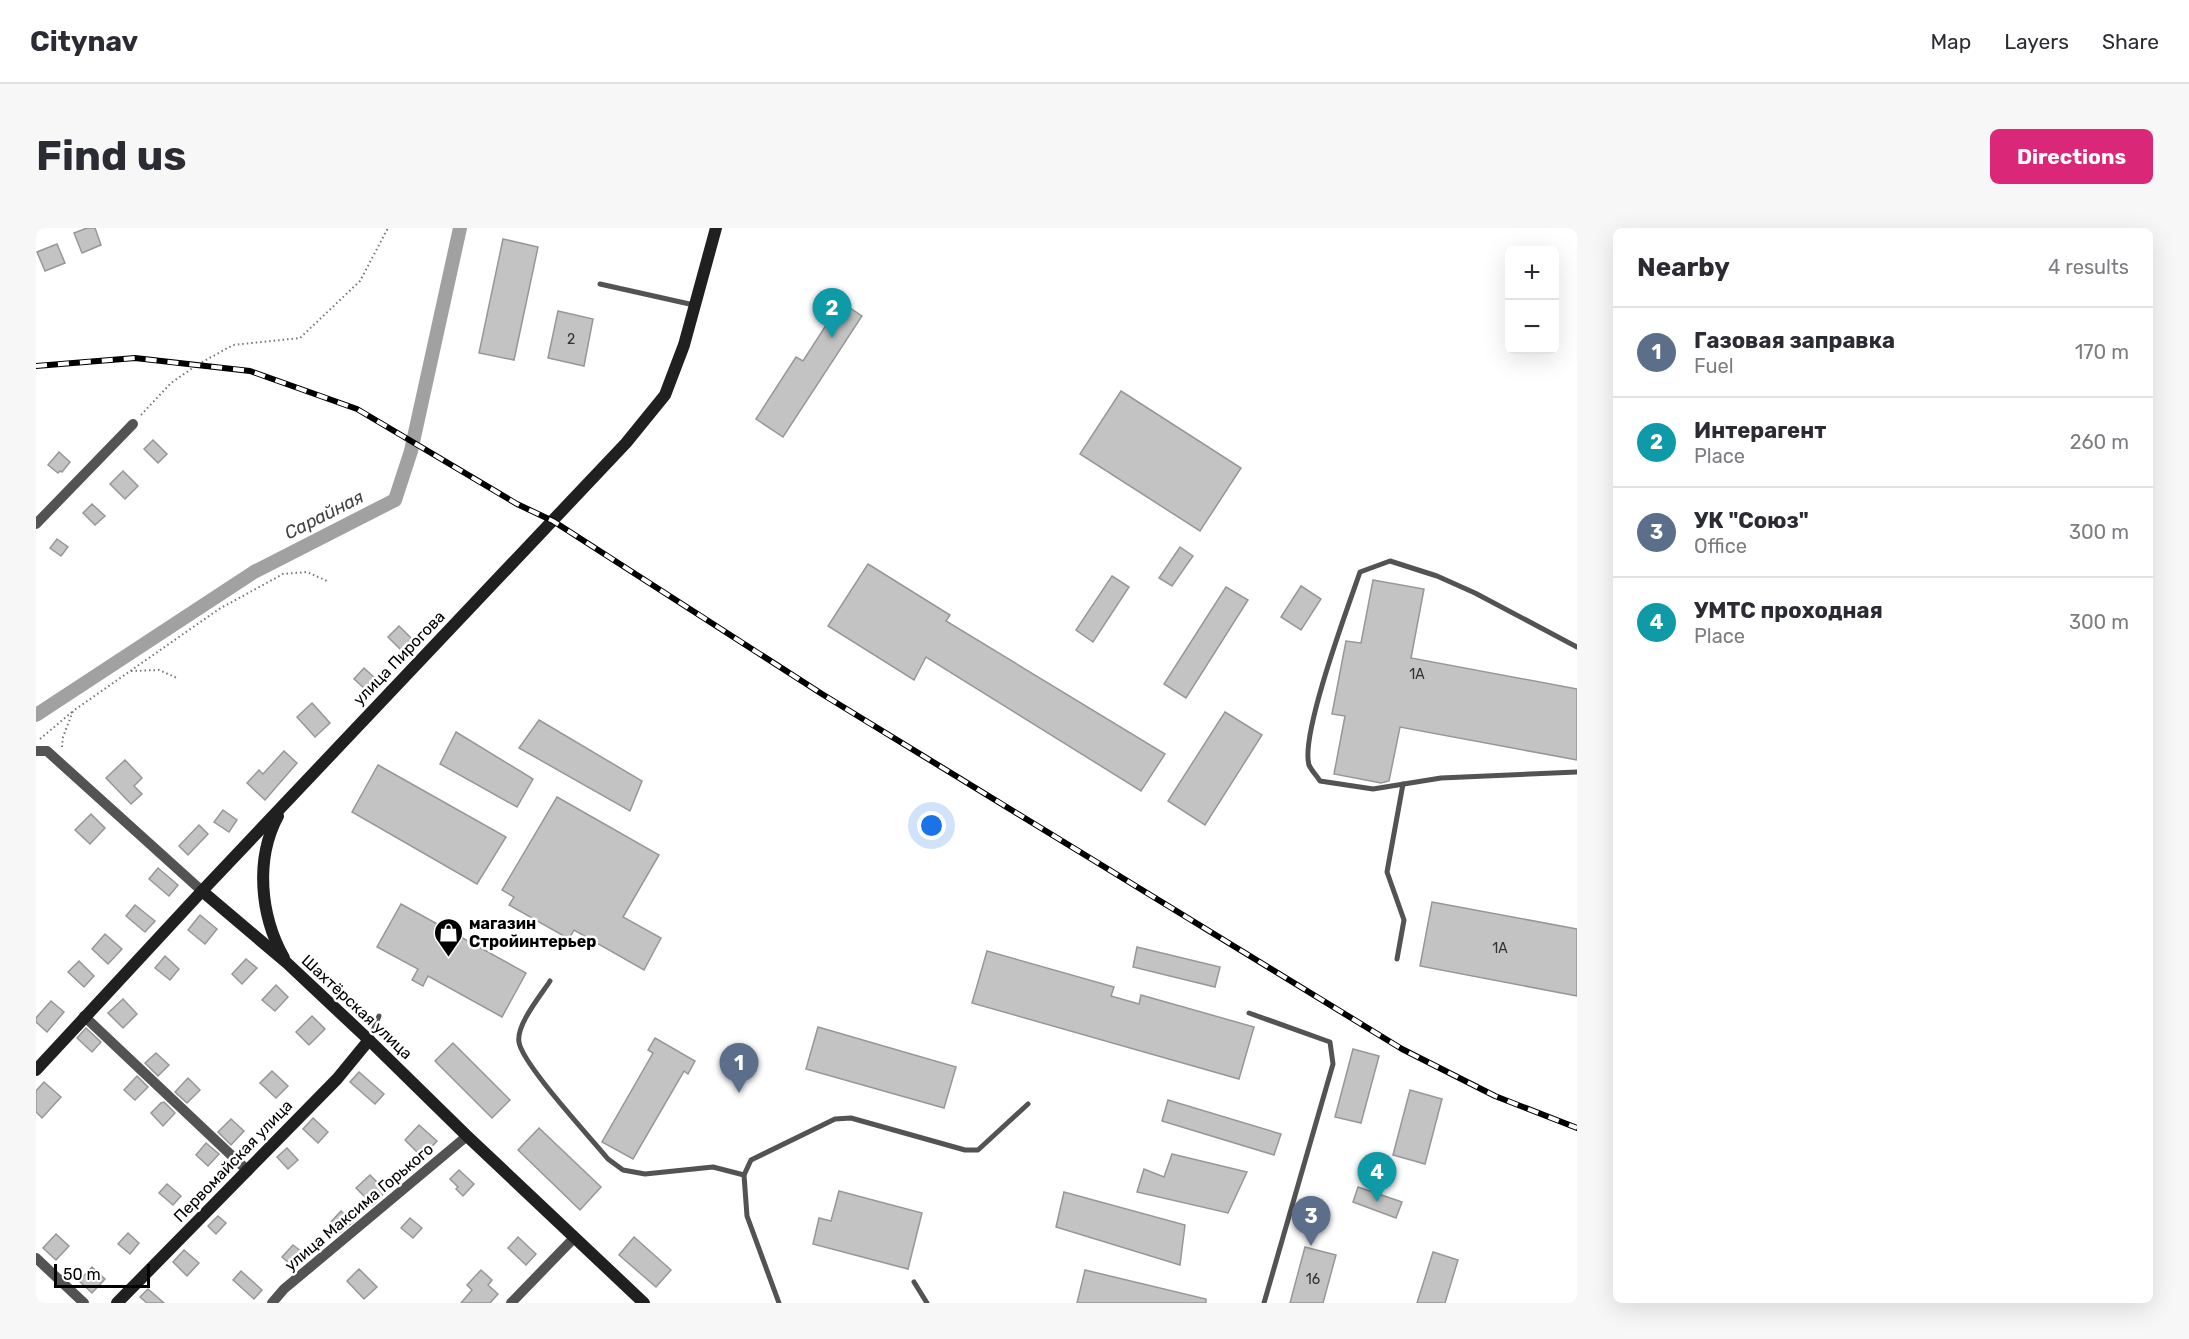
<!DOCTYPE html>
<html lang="en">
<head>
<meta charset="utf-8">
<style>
  :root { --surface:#fff; --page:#f7f7f7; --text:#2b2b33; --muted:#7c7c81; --line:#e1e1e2; --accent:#db2777 }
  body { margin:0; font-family:Rubik,sans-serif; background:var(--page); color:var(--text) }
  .controls { position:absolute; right:18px; top:18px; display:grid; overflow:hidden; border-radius:9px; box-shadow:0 6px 24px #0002 }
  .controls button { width:54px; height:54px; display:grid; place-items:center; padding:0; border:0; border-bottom:2px solid var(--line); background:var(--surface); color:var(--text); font:30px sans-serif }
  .scale { position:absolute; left:18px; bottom:15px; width:96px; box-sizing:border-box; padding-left:6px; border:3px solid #000; border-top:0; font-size:16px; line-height:21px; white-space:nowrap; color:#000; -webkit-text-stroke:4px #fff; paint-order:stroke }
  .you { position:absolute; left:896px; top:598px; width:21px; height:21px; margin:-15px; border:4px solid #fff; border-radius:50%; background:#1a73e8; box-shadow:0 0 0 9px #1a73e833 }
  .badge { display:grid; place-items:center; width:39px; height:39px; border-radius:50%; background:var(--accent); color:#fff; font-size:20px; font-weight:700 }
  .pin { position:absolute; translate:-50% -50px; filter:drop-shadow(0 2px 3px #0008) }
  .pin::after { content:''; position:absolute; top:32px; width:21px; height:18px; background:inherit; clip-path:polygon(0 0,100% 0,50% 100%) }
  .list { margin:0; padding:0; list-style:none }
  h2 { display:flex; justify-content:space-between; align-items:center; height:78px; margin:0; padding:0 24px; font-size:26px }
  h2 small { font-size:20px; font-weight:400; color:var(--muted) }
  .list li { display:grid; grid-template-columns:39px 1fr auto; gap:18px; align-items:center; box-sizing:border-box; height:90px; padding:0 24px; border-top:2px solid var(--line) }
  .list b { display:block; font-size:22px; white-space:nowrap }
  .list p { margin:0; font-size:20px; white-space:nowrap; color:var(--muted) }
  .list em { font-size:20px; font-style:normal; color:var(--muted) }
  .map { position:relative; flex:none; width:1541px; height:1075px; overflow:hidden; border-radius:9px }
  header { display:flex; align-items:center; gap:36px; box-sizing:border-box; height:84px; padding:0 30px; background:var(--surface); border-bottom:2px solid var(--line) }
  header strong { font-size:28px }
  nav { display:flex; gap:33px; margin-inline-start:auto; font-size:21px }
  .intro { display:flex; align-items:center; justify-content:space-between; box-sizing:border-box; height:144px; padding:0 36px }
  h1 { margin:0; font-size:42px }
  .button { padding:15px 27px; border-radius:9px; background:var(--accent); color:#fff; font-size:21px; font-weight:700 }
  main { display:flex; gap:36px; padding:0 36px }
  aside { flex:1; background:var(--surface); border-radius:9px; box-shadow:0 6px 24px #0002 }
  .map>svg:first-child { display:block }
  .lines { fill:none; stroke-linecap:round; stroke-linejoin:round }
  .canal { stroke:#a1a1a1; stroke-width:14 }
  .building { fill:#c3c3c3; stroke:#979797; stroke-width:1.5 }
  .path { stroke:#757575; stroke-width:2; stroke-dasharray:1.5 3; stroke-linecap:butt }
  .lane { stroke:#535353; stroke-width:5 }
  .street { stroke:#535353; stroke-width:10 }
  .secondary { stroke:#202020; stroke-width:12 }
  .rail-casing { stroke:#000; stroke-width:6 }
  .rail { stroke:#fff; stroke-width:4; stroke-dasharray:11; stroke-linecap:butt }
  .labels { text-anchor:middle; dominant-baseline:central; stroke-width:5; stroke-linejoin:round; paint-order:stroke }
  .number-label { font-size:14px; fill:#313131 }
  .street-label { font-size:16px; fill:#000; stroke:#fff }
  .poi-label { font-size:16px; font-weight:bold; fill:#000; stroke:#fff; text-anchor:start }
  .water-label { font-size:18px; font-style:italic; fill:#424242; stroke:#fff }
</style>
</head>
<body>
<header>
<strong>Citynav</strong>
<nav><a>Map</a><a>Layers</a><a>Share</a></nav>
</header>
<div class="intro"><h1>Find us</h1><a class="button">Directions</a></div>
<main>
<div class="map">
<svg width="1541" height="1075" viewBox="0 0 1541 1075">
  <rect width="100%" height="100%" fill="#fff"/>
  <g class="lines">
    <path class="canal" d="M0 487 218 344 359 272 375 223 424 0"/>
  </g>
  <g class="building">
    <path d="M51 0H59L65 17 46 25 38 5Z"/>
    <path d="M467 11 502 19 478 132 443 125Z"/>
    <path d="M21 16 29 35 9 43 1 24Z"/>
    <path d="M805 74 826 88 747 209 720 191 760 129 767 133Z"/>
    <path d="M522 83 557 91 548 138 512 130Z"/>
    <path d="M1085 163 1205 240 1164 303 1044 226Z"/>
    <path d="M117 212 131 226 122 235 108 221Z"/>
    <path d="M23 224 34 234 26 244 24 243 22 245 12 237Z"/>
    <path d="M87 243 102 258 89 271 74 256Z"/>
    <path d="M56 276 69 288 59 297 47 285Z"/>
    <path d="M21 311 32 319 25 328 14 320Z"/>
    <path d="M1144 319 1157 328 1136 358 1123 350Z"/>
    <path d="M832 336 914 387 910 393 1129 526 1105 563 890 429 878 452 792 398Z"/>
    <path d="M1076 348 1093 359 1057 414 1040 402Z"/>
    <path d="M1337 352 1388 361 1375 430 1541 461V532L1364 499 1353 553 1345 555 1298 546 1309 488 1296 486 1310 413 1325 415Z"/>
    <path d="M1265 358 1285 371 1265 402 1245 389Z"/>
    <path d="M1190 359 1212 372 1150 470 1128 456Z"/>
    <path d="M363 398 381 416 370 427 352 409Z"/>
    <path d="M328 440 341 452 331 463 318 451Z"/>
    <path d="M276 475 294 495 279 509 261 489Z"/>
    <path d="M1189 484 1226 507 1169 597 1132 573Z"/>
    <path d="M503 492 606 553 594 583 483 520Z"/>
    <path d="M420 504 497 551 481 579 404 536Z"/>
    <path d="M248 523 261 535 229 572 211 555 223 542 227 546Z"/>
    <path d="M89 532 106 550 98 558 106 566 95 576 70 550Z"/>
    <path d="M342 537 470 609 441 656 316 584Z"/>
    <path d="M521 569 623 627 587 689 625 710 608 742 538 702 533 711 473 677 478 669 466 662Z"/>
    <path d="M187 582 201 592 193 604 178 594Z"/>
    <path d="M55 586 69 600 54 616 39 602Z"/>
    <path d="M163 597 172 606 152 627 143 618Z"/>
    <path d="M122 640 142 657 133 668 113 651Z"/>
    <path d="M1396 674 1541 701V768L1384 738Z"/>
    <path d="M365 676 490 745 466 789 392 748 387 758 376 752 382 741 341 719Z"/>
    <path d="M99 677 119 693 109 704 90 688Z"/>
    <path d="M164 687 181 701 169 716 152 702Z"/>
    <path d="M69 706 86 721 72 736 56 721Z"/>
    <path d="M1101 719 1184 739 1179 759 1097 739Z"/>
    <path d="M951 723 1078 759 1075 768 1103 776 1105 767 1218 799 1203 851 936 775Z"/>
    <path d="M129 728 143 741 134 752 119 740Z"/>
    <path d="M210 731 221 740 206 756 196 746Z"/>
    <path d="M43 733 58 748 48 759 32 744Z"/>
    <path d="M240 757 252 769 239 783 226 772Z"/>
    <path d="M87 771 101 786 87 800 72 785Z"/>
    <path d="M15 773 28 784 11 804 0 794V790Z"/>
    <path d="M276 788 289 801 273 817 260 804Z"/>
    <path d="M782 799 920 839 908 880 770 841Z"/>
    <path d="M50 800 65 814 56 824 41 810Z"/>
    <path d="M619 810 659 833 652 846 648 843 597 931 566 914 617 825 612 822Z"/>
    <path d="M417 815 474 872 456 890 399 833Z"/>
    <path d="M1317 821 1343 828 1325 895 1299 889Z"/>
    <path d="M120 825 133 837 122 848 109 835Z"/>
    <path d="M236 843 252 858 240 870 224 855Z"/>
    <path d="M323 844 348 866 339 876 314 854Z"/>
    <path d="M101 848 112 859 99 872 88 862Z"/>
    <path d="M152 850 164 862 151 875 139 864Z"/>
    <path d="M8 854 25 869 6 890 0 884V863Z"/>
    <path d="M1374 862 1406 871 1389 936 1357 927Z"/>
    <path d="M1132 872 1245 906 1238 927 1126 893Z"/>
    <path d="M128 874 139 885 127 898 115 885 125 875Z"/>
    <path d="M277 890 292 904 282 915 267 901Z"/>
    <path d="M195 891 208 903 195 917 182 904Z"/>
    <path d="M383 897 401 913 386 929 369 912Z"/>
    <path d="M503 900 565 959 544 982 482 922Z"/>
    <path d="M170 915 183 926 172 938 160 927Z"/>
    <path d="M251 920 262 932 252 941 241 929Z"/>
    <path d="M1136 926 1211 944 1192 985 1101 964 1108 941 1128 949Z"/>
    <path d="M423 942 438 956 427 968 420 961 422 959 414 951Z"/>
    <path d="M334 947 350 963 337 977 320 960Z"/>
    <path d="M131 956 145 968 137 977 123 965Z"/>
    <path d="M1322 959 1366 974 1360 990 1317 974Z"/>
    <path d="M803 963 886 985 872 1041 777 1016 783 990 795 993Z"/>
    <path d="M1028 964 1149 997 1144 1037 1020 999Z"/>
    <path d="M305 983 317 994 302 1006 292 997Z"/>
    <path d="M182 988 190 995 180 1006 172 998Z"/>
    <path d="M374 990 386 1000 377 1010 365 1000Z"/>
    <path d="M92 1005 103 1015 94 1026 82 1016Z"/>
    <path d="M20 1006 33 1018 20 1032 7 1020Z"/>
    <path d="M482 1009 500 1026 490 1037 472 1020Z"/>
    <path d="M598 1009 635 1042 620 1059 583 1027Z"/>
    <path d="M257 1017 266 1024 255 1037 246 1029Z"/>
    <path d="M1269 1019 1300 1027 1287 1075H1254Z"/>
    <path d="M148 1022 163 1035 151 1048 137 1034Z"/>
    <path d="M1397 1024 1422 1032 1409 1075H1381Z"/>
    <path d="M56 1039 69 1051 56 1065 43 1053Z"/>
    <path d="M323 1041 341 1059 328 1071 311 1053Z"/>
    <path d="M445 1042 456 1052 452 1057 462 1066 454 1075H425L436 1062 431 1057Z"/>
    <path d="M1049 1042 1170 1071V1075H1041Z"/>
    <path d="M205 1043 226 1062 218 1071 197 1052Z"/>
    <path d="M112 1061 128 1075H111L104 1069Z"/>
  </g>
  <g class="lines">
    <g class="path">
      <path d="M105 187 135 155 161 137 197 117 264 110 324 53 352 0"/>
      <path d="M95 443 123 442 141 450"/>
      <path d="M4 511 36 484"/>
      <path d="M26 519 27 509 37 483 183 381 247 346 271 344 291 353"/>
    </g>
    <g class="lane">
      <path d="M564 56 658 77"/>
      <path d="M1541 419 1439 365 1401 348 1354 333 1324 344C1312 379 1264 507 1273 537 1275 542 1281 548 1284 553L1337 561 1405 550 1541 544"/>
      <path d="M1361 731 1368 692 1351 644 1367 556"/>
      <path d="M514 753C505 767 480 797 483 814 486 836 555 910 572 931L587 942 609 946 677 939 708 947"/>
      <path d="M1213 785 1294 814 1297 836 1228 1075"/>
      <path d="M333 812 343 788"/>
      <path d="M878 1054 891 1075"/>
      <path d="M743 1075 711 988 708 947 715 932 799 891 815 890 929 922H942L992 876"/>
    </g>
    <g class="street">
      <path d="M0 296 97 196"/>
      <path d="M0 523H11L166 663"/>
      <path d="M48 788 212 943"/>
      <path d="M0 1030 48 1075"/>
      <path d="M236 1075 248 1061 431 908"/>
      <path d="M475 1075 538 1010"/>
    </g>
    <g class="secondary">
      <path d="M242 588C219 631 224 687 248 730"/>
      <path d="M166 663 251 735 333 812 431 908 608 1075"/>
      <path d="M0 842 166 663 590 215 629 167 648 117 680 0"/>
      <path d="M81 1075 301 851 333 812"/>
    </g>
    <defs>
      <path id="rail" d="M0 138 99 130 214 143 321 181 481 276 517 293 786 466 1366 821 1459 868 1541 900"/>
    </defs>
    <use href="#rail" class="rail-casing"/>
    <use href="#rail" class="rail"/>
  </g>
  <defs>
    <symbol id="shop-pin" viewBox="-11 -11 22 30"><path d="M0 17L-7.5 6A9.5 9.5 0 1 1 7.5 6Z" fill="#000" stroke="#fff"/><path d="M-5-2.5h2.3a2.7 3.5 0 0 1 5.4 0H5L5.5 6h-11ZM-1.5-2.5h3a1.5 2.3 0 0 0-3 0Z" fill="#fff"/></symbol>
  </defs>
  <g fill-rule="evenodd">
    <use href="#shop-pin" x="396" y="688" width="33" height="45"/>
  </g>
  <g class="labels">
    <g class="number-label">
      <text x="535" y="111">2</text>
      <text x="1381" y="446">1А</text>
      <text x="1464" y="720">1А</text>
      <text x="1277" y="1051">16</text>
    </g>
    <g class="street-label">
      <text transform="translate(363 430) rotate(-46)">улица Пирогова</text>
      <text transform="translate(321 779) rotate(43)">Шахтёрская улица</text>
      <text transform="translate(197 933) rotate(-46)">Первомайская улица</text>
      <text transform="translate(323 979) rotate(-40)">улица Максима Горького</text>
    </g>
    <g class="poi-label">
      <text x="433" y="695">магазин<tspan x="433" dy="18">Стройинтерьер</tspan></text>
    </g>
    <g class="water-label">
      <text transform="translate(288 287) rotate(-27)">Сарайная</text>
    </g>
  </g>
</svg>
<div class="controls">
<button>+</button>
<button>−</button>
</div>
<div class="scale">50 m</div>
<div class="you"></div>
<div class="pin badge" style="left:703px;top:865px;background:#5c6f8a">1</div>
<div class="pin badge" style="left:796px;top:110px;background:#0f9aa8">2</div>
<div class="pin badge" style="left:1275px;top:1018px;background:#5c6f8a">3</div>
<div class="pin badge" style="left:1341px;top:974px;background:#0f9aa8">4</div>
</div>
<aside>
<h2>Nearby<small>4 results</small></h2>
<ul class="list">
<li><span class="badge" style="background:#5c6f8a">1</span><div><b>Газовая заправка</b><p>Fuel</p></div><em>170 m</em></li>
<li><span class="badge" style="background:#0f9aa8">2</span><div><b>Интерагент</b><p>Place</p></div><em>260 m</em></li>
<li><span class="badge" style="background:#5c6f8a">3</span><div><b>УК &quot;Союз&quot;</b><p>Office</p></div><em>300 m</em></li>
<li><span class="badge" style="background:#0f9aa8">4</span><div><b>УМТС проходная</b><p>Place</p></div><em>300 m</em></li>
</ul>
</aside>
</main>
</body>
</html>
